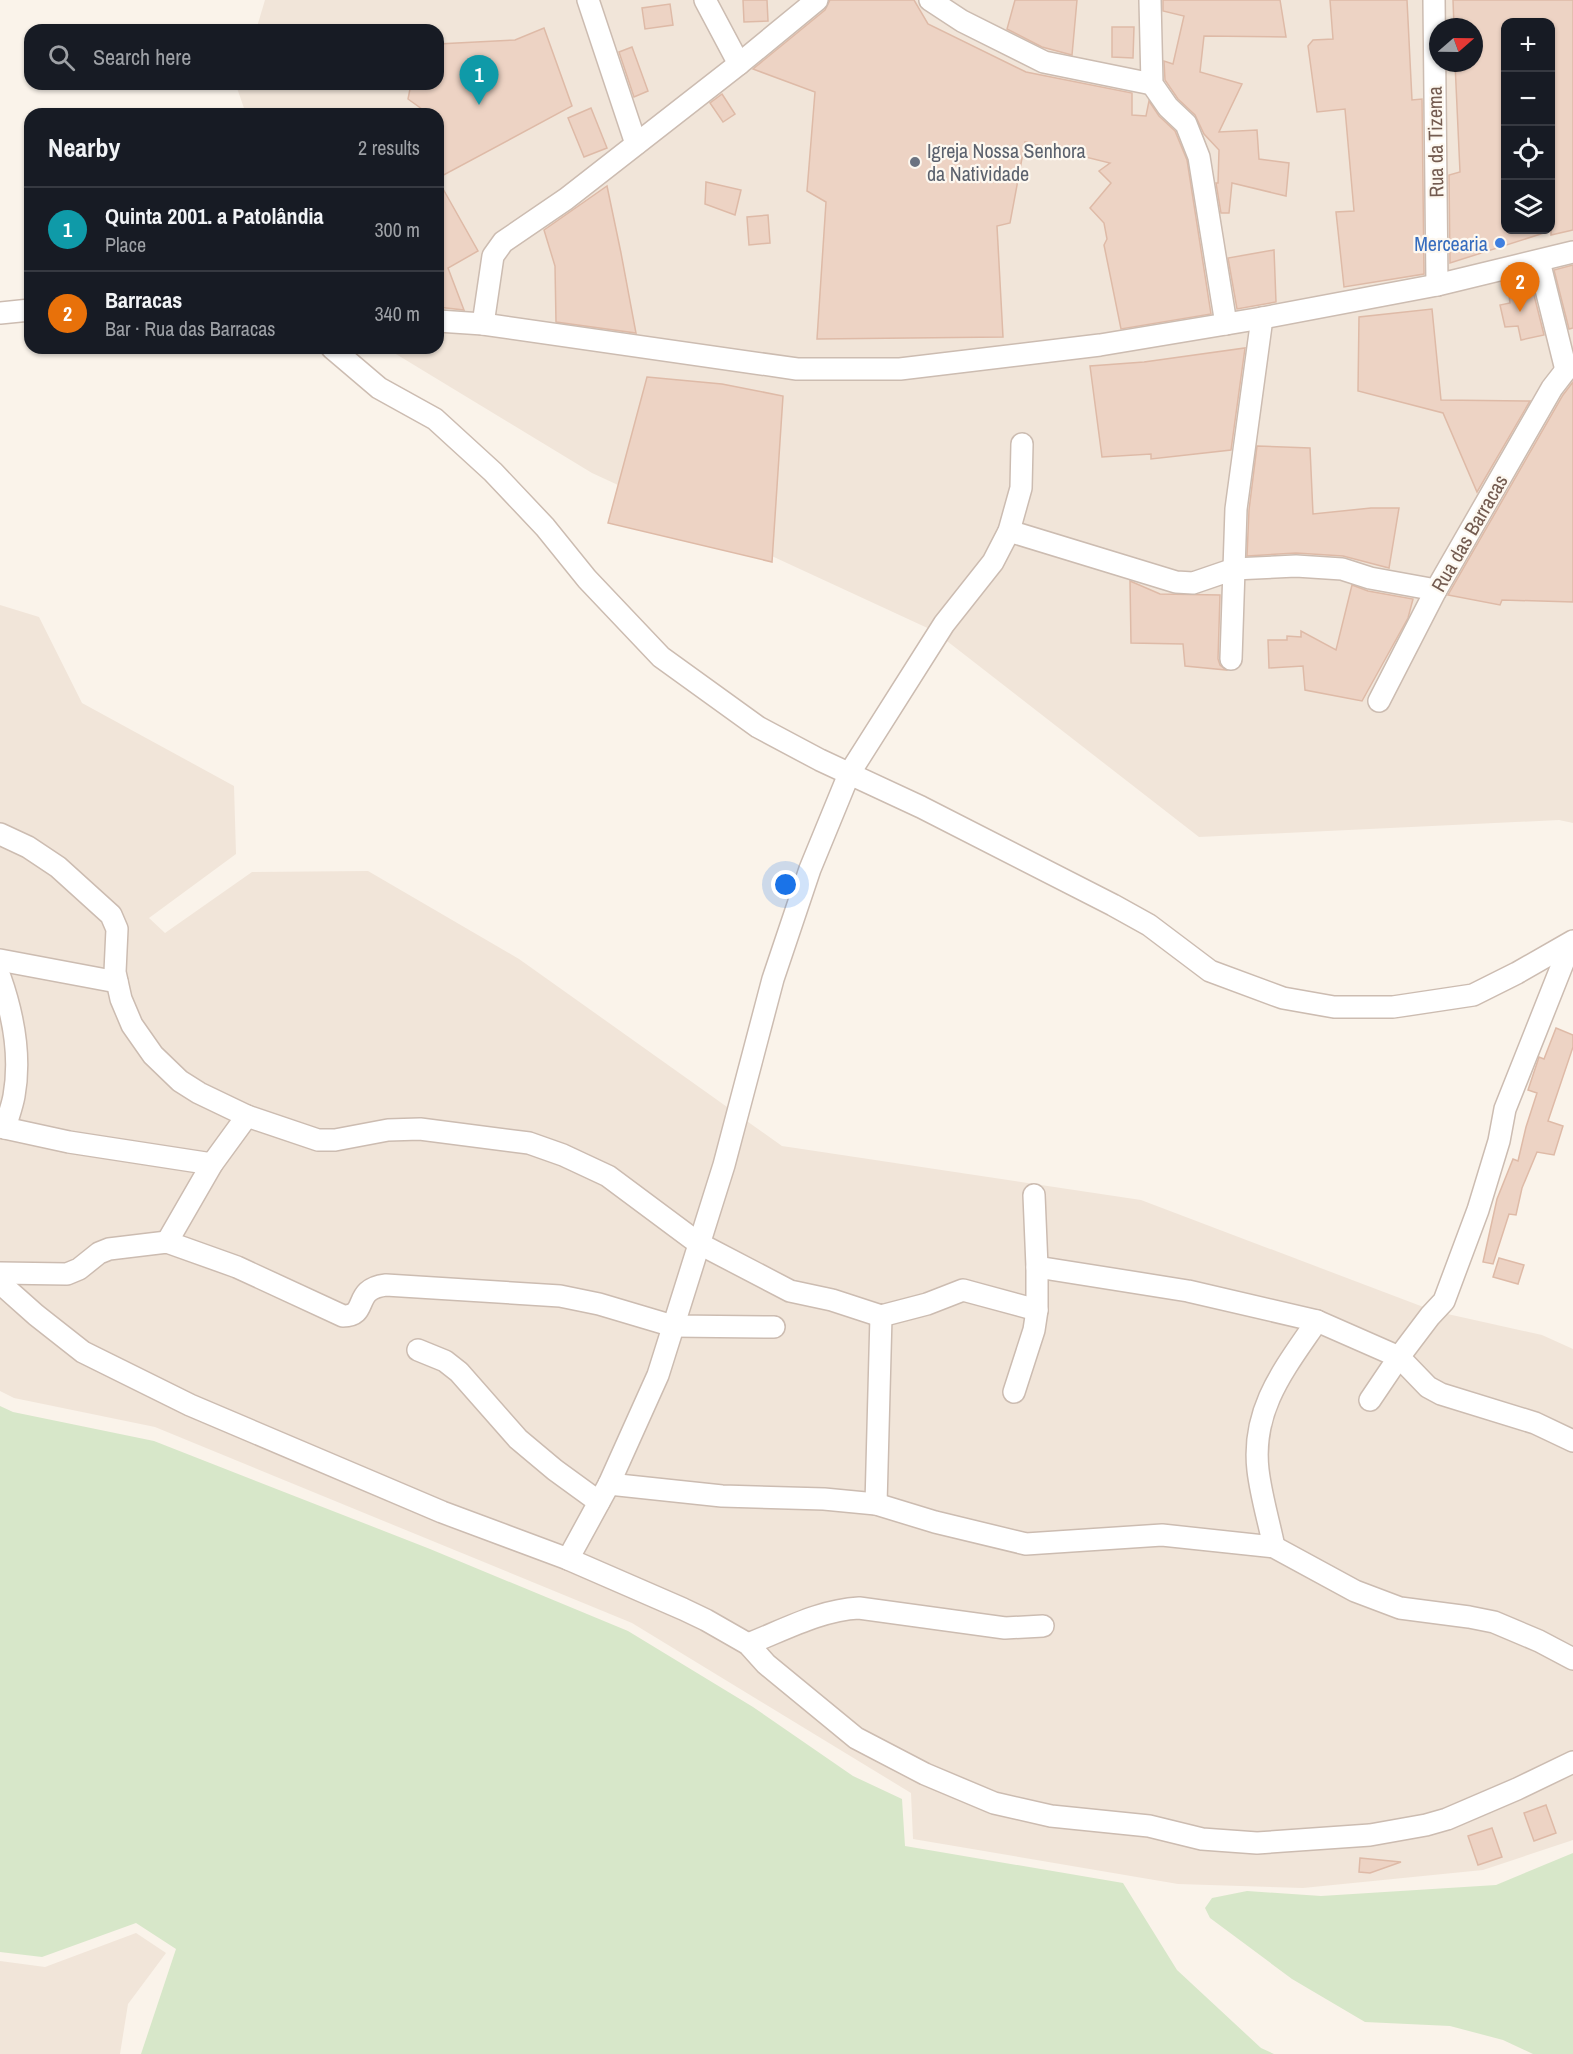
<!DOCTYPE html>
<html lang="en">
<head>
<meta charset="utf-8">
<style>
  :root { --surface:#171b24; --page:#242831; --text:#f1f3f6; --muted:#9ea1a6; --line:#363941; --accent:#ea580c }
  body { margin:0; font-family:"Archivo Narrow",sans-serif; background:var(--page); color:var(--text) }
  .controls { position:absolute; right:18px; top:18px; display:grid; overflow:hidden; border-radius:12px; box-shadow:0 2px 4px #0004 }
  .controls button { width:54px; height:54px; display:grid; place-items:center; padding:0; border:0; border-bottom:2px solid var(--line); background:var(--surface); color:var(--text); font:30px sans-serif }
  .compass { position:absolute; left:1429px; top:18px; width:54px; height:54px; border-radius:50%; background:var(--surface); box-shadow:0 2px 4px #0004; rotate:70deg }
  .you { position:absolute; left:786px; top:885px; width:21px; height:21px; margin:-15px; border:4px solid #fff; border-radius:50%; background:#1a73e8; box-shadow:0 0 0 9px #1a73e833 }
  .badge { display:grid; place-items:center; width:39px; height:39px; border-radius:50%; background:var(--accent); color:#fff; font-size:20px; font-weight:700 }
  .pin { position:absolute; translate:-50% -50px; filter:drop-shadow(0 2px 3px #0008) }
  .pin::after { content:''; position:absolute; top:32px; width:21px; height:18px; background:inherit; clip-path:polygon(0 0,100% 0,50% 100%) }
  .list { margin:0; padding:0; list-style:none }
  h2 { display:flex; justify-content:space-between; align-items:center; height:78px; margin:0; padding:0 24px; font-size:26px }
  h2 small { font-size:20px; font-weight:400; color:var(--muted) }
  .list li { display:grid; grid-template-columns:39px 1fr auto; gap:18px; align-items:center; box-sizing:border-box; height:84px; padding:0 24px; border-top:2px solid var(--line) }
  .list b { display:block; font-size:22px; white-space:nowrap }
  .list p { margin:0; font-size:20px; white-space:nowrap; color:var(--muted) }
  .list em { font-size:20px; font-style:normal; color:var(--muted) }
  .icon { flex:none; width:33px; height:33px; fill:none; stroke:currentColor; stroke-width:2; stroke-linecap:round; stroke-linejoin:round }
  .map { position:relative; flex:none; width:1573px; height:2054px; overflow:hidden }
  .search { position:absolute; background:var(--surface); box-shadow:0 2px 4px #0004; left:24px; top:24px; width:420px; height:66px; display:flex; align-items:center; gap:15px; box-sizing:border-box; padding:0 21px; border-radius:18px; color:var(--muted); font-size:22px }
  .panel { position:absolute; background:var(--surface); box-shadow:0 2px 4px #0004; left:24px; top:108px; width:420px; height:246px; border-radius:18px }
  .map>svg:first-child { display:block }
  .residential { fill:#f1e5d9; fill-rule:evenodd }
  .green { fill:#d7e7c9 }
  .building { fill:#edd3c4; stroke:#debaa7; stroke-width:1.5 }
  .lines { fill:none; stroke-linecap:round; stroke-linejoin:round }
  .minor-casing { stroke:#ccbcb1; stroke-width:24 }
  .minor { stroke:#fff; stroke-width:21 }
  .worship-dot { fill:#6b7280; stroke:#fdf8f0; stroke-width:2 }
  .shop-dot { fill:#3f7fe0; stroke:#fdf8f0; stroke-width:2 }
  .labels { text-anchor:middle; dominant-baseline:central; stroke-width:4.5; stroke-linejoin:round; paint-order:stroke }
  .street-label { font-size:20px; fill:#735b50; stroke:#fdf8f0 }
  .worship-label { font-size:20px; fill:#5b616d; stroke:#fdf8f0; text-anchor:start }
  .shop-label { font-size:20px; fill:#366cbe; stroke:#fdf8f0; text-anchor:end }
</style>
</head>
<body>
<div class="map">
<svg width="1573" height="2054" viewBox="0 0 1573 2054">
  <rect width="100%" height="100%" fill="#faf3ea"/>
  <g class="residential">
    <path d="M265 0H1573V823L1559 820 1199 837 934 631 592 473 386 348H438V114H246L237 88 238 84H438V30H256ZM1506 22H1550V230H1506ZM1438 27H1474V63H1438Z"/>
    <path d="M0 605 39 617 82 703 234 786 236 854 149 918 165 933 252 872 368 871 519 959 782 1146 1141 1200 1434 1311 1542 1335 1573 1349V1840L1483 1870 1303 1888 1178 1884 913 1839 911 1793 632 1623 155 1427 14 1398 0 1391Z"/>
    <path d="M136 1933 166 1953 128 2004 120 2054H0V1961L45 1967Z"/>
  </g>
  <g class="green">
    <path d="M0 1406 13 1412 154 1441 430 1549 628 1631 753 1707 853 1776 902 1799 905 1846 1123 1883 1177 1970 1261 2048 1274 2054H141L176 1949 136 1923 42 1957 0 1952Z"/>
    <path d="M1573 1853V2054H1533L1503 2040 1450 2026 1365 2022 1292 1979 1210 1918 1205 1908 1212 1898 1247 1891 1321 1896 1496 1885Z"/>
  </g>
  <g class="building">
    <path d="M743 0H767L768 21 744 22Z"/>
    <path d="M830 0H914L928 24 1026 72 1132 93V115L1146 116 1149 101 1159 116 1175 131 1187 160 1211 314 1121 329 1104 245 1107 239 1104 223 1090 208 1111 183 1099 171 1110 163 1025 142 1010 223 997 226 1003 337 817 339 826 202 807 191 815 92 753 69 825 10Z"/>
    <path d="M1015 0H1077L1072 55 1042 47 1007 29Z"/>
    <path d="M1163 0H1280L1286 37 1204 36 1200 72 1242 84 1219 132 1257 130 1259 159 1289 163 1286 196 1232 183 1229 213H1221L1216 183H1218L1219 150 1204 134 1195 115 1178 99 1165 80 1164 61 1173 64 1184 16 1163 11Z"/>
    <path d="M1330 0H1407L1412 100 1422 99 1424 274 1344 287 1336 212 1354 211 1345 109 1317 112 1308 46 1313 40 1333 39Z"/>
    <path d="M1453 0H1573V230L1551 235V22H1506V230H1544V233L1450 263 1449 175 1460 172 1455 63H1474V27H1454Z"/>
    <path d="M670 4 673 25 645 29 642 8Z"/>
    <path d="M1112 27H1134L1133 58 1112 57Z"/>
    <path d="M544 28 572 106 438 178V114H429L408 99 411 84H438V44L515 40Z"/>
    <path d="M632 47 648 91 634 97 619 52Z"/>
    <path d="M722 94 735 114 723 122 710 103Z"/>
    <path d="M591 108 607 148 584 157 568 118Z"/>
    <path d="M438 180 478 251 448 268 464 310 438 307Z"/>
    <path d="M706 182 741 190 735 215 705 204Z"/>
    <path d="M607 186 621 253 636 333 556 322 555 266 544 230Z"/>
    <path d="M768 215 770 243 749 245 747 217Z"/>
    <path d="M1274 250 1276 302 1237 309 1228 258Z"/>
    <path d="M1573 265V328L1569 329 1554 270Z"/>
    <path d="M1531 283 1544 335 1521 340 1518 326 1505 327 1500 305 1510 303 1508 288Z"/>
    <path d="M1432 309 1441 400 1530 401 1477 492 1443 413 1358 391 1359 317Z"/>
    <path d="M1245 348 1231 450 1151 459V454L1102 457 1090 366 1144 362Z"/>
    <path d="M647 377 722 384 783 396 772 562 608 523Z"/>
    <path d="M1573 382V602L1502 600 1500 605 1448 595 1563 395Z"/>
    <path d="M1257 446 1310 448 1313 514 1371 508H1399L1389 568 1343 556 1296 553 1247 556 1249 510Z"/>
    <path d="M1130 581 1160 594 1220 595 1218 659 1220 665 1226 670 1185 666 1183 644 1131 643Z"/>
    <path d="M1352 585 1368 591 1413 599 1408 618 1362 701 1305 690 1303 666 1269 668 1268 640H1287V636L1301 637V631L1336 650Z"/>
    <path d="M1556 1028 1573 1035V1047L1548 1121 1563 1126 1554 1155 1537 1152 1522 1188 1516 1215 1509 1214 1493 1264 1483 1262 1497 1199 1513 1159 1518 1161 1526 1127 1537 1093 1528 1090 1539 1057 1544 1059Z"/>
    <path d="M1499 1258 1524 1265 1518 1284 1493 1277Z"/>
    <path d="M1546 1805 1556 1833 1534 1841 1524 1813Z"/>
    <path d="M1492 1828 1502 1857 1478 1865 1468 1836Z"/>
    <path d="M1360 1858 1401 1862 1370 1873 1359 1872Z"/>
  </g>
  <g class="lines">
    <defs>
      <g id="minor">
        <path d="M588 0 636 144"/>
        <path d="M705 0 739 64"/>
        <path d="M930 0 962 21 1044 62 1152 84"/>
        <path d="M1150 0 1152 84 1168 107 1186 124 1199 157 1226 324"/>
        <path d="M1434 0 1437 285"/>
        <path d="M1539 261 1566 370"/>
        <path d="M0 313 30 310"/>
        <path d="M438 321 483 324 797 369H900L1100 345 1262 318 1437 285 1573 252"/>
        <path d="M483 324 493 256 503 242 566 199 739 64 817 0"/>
        <path d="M332 348 379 388 435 419 493 472 545 527 587 579 661 657 758 727 820 760 921 807 1113 905 1149 925 1210 971 1283 998 1334 1007H1393L1473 995 1517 973 1573 941"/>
        <path d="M1009 531 1176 582 1193 583 1234 569 1296 566 1342 569 1370 578 1436 590"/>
        <path d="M1231 659 1236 509 1262 318"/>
        <path d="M1379 701 1436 590 1552 388 1566 370"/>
        <path d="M0 834 28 847 58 867 111 915 117 929 115 972 121 999 132 1025 153 1055 180 1081 199 1093 247 1116 318 1140H335L388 1130 420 1129 529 1143 563 1155 608 1176 698 1243 790 1291 832 1300 881 1316 927 1304 963 1290 1037 1310"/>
        <path d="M0 960 117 982"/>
        <path d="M0 977C13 1014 21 1057 14 1096 12 1107 8 1117 5 1128"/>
        <path d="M0 1127 69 1142 212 1164"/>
        <path d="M1034 1195 1037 1267"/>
        <path d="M167 1242 212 1164 247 1116"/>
        <path d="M0 1273 67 1274 79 1269 99 1253 109 1249 167 1242 237 1267 343 1316C370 1316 351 1289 386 1285L560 1296 599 1304 673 1326 774 1327"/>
        <path d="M0 1283 36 1315 83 1352 190 1405 442 1512 568 1559 683 1609 706 1620 748 1644 766 1664 856 1738 925 1774 994 1803 1051 1816 1149 1826 1202 1839 1257 1843 1370 1835 1426 1825 1447 1819 1517 1789 1573 1762"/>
        <path d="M418 1350 445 1361 459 1372 518 1439 555 1470 599 1502"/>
        <path d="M1014 1392 1034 1330 1037 1310V1267L1188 1291 1317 1321 1399 1357 1428 1387 1441 1394 1535 1423 1573 1441"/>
        <path d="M1370 1400 1399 1357 1430 1316 1444 1301 1478 1210 1499 1141 1505 1109 1565 958 1573 948"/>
        <path d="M609 1484 722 1496 824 1499 876 1504 935 1522 1026 1544 1162 1535 1274 1547 1355 1591 1400 1608 1469 1617 1494 1622 1539 1641 1573 1659"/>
        <path d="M876 1504 881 1316"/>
        <path d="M1274 1547C1269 1522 1261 1496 1258 1470 1251 1409 1285 1368 1317 1321"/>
        <path d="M568 1559 609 1484 658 1375 724 1165 773 979 810 869 849 774 944 624 993 562 1009 531 1021 488 1022 444"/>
        <path d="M748 1644C784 1630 820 1610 859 1608L1005 1628 1043 1626"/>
      </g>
    </defs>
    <use href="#minor" class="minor-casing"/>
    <use href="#minor" class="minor"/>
  </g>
  <circle class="worship-dot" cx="915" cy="162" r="6"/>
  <circle class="shop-dot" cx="1500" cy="243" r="6"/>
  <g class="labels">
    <g class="street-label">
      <text transform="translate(1435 142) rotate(-91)">Rua da Tizema</text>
      <text transform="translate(1469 533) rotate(-60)">Rua das Barracas</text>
    </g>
    <g class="worship-label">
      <text x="927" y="150">Igreja Nossa Senhora<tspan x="927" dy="23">da Natividade</tspan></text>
    </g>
    <g class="shop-label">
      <text x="1488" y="243">Mercearia</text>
    </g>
  </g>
</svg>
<div class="controls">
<button>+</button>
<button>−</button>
<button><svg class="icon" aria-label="locate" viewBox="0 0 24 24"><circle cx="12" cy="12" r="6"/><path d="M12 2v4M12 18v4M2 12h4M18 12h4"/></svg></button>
<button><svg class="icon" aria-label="layers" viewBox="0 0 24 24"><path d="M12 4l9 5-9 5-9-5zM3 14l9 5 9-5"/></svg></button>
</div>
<svg class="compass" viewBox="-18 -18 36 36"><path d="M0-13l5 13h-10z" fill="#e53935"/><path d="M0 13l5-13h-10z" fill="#9ea1a6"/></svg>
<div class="you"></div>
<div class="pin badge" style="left:479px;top:105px;background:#0f9aa8">1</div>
<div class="pin badge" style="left:1520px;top:312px;background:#e8710a">2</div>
<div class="search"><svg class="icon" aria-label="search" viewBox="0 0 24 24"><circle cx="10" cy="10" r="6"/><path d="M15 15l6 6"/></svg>Search here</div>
<section class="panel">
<h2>Nearby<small>2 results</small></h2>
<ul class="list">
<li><span class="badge" style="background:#0f9aa8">1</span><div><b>Quinta 2001. a Patolândia</b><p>Place</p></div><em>300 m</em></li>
<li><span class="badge" style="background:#e8710a">2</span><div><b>Barracas</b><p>Bar · Rua das Barracas</p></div><em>340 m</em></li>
</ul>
</section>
</div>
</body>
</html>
